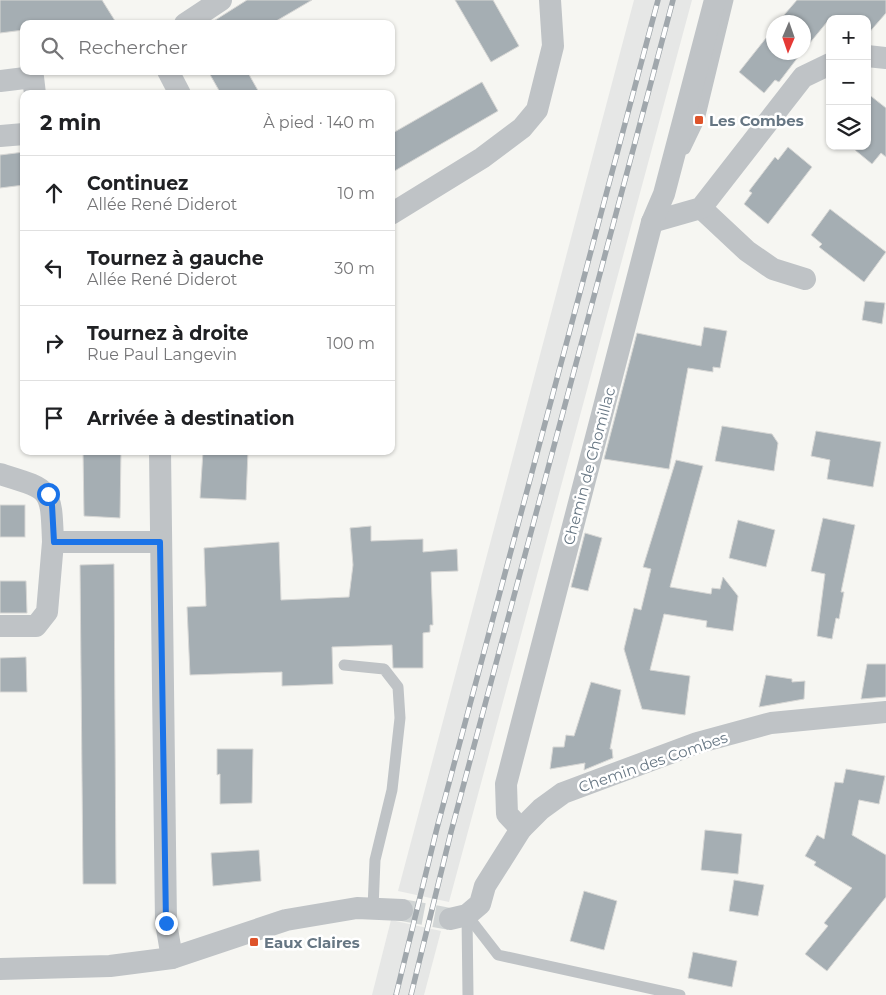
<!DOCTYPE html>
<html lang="fr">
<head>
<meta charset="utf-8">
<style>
  :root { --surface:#fff; --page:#f2f2f2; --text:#202124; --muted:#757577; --line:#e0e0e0 }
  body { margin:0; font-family:Montserrat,sans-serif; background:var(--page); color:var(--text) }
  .controls { position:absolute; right:15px; top:15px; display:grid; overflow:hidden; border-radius:10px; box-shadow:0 1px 4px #0004 }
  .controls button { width:45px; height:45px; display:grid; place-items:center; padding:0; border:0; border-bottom:1px solid var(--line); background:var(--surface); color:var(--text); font:25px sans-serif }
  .compass { position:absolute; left:766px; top:15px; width:45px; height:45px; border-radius:50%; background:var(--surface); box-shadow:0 1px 4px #0004; rotate:182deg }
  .stop { position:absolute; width:15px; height:15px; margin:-11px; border:4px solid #1a73e8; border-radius:50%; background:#fff }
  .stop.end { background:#1a73e8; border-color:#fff; box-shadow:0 1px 5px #0008 }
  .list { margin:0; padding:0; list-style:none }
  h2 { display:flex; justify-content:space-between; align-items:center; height:65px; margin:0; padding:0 20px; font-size:21px }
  h2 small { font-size:16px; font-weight:400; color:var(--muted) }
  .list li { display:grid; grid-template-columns:32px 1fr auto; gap:15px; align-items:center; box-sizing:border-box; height:75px; padding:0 20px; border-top:1px solid var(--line) }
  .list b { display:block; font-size:19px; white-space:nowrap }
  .list p { margin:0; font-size:16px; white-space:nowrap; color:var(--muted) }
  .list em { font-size:16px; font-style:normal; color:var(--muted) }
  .icon { flex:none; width:28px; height:28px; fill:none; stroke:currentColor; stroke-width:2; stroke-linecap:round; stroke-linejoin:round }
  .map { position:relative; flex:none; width:886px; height:995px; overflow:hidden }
  .search { position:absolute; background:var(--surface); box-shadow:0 1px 4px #0004; left:20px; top:20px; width:375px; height:55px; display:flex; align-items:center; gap:12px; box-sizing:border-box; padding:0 18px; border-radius:10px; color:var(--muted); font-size:19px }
  .panel { position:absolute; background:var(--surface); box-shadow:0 1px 4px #0004; left:20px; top:90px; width:375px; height:365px; border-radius:10px }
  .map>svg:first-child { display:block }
  .built { fill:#e6e7e6 }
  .building { fill:#a5aeb3; stroke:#d7d7d5 }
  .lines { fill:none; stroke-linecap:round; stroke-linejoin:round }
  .street-tunnel { stroke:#d2d6d6; stroke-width:22; stroke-dasharray:22 11; stroke-linecap:butt }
  .lane { stroke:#bfc3c6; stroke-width:11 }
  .street { stroke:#bfc3c6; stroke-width:22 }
  .rail-casing { stroke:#a0a7ac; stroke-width:5.5 }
  .rail { stroke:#fff; stroke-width:4; stroke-dasharray:11; stroke-linecap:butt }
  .route { stroke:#1a73e8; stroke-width:6 }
  .poi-dot { fill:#de532a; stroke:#fff; stroke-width:2 }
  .labels { text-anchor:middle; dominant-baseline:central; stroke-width:5; stroke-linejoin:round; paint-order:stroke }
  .poi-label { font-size:15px; font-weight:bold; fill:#667683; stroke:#fff; text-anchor:start }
  .street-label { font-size:15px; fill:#667683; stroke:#fff }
</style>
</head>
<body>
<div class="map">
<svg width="886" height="995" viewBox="0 0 886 995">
  <rect width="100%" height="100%" fill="#f6f6f2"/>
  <g class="built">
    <path d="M634 0H692L449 902 398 891Z"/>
    <path d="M391 920 441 931 424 995H372Z"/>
  </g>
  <g class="building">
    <path d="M0 0H102L117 24H24V30L0 33Z"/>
    <path d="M247 0H312L271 24H209Z"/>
    <path d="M455 0H493L519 46 491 62Z"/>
    <path d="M797 0H886V13L867 35V19H830V22H827L804 50V22H778Z"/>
    <path d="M774 28V52H802L779 82 775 80 764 93 739 72Z"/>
    <path d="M208 71H247L260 94H221Z"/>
    <path d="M482 82 498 111 391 173V134Z"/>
    <path d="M867 93 886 108V157L881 153 872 164 855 150 859 146H867Z"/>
    <path d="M788 147 812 167 768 224 744 204 752 193 749 191 775 157 778 160Z"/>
    <path d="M24 152V185L0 188V155Z"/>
    <path d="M830 209 886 252 864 282 819 247 822 244 811 235Z"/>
    <path d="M865 301 885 303 882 324 862 320Z"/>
    <path d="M704 327 727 331 720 368 713 367V372L688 368 669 469 604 459 637 333 701 346Z"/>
    <path d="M722 426 772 434 778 443 774 471 715 461Z"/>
    <path d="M816 431 881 442 873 487 827 479 830 460 811 456Z"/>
    <path d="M83 451H121L120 518 84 516Z"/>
    <path d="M203 451H248L246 500 200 498Z"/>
    <path d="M676 460 703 466 670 587 711 594 712 588 720 589 723 577 738 596 733 631 706 627 707 621 664 614 650 670 690 676 685 715 642 709 624 649 634 608 641 610 651 569 643 567Z"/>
    <rect x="0" y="505" width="25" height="32"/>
    <path d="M823 518 855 525 841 592H844L839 619 836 618 832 639 817 636 825 574 811 571Z"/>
    <path d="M738 520 775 530 766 567 729 558Z"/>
    <path d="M371 526V541L423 539V552L457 549 458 571 431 572 433 625H430V632L423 633V668H393L392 645 332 647 333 684 282 686V672L190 675 187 607 206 606 204 548 279 542 281 600 349 597 353 565 350 528Z"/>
    <path d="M585 533 602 538 588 591 571 587Z"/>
    <path d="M114 564 116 884H83L80 565Z"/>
    <path d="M0 581H26L27 613H0Z"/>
    <path d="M26 657 27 692H0V658Z"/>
    <path d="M867 664H886V697L861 699Z"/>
    <path d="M766 675 792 679V682L805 681 804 699 759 707Z"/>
    <path d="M591 682 621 690 610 749H612L613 758 584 770 585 763 550 769 553 747H564L566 735 574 736Z"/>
    <path d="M217 749H253L252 803 220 804V774L217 775Z"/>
    <path d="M846 769 885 776 879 804 859 800 852 835 886 855V897L827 971 805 954 828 926 824 923 852 888 814 865 816 862 805 856 817 835 824 839 835 782 843 783Z"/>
    <path d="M705 830 742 834 738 874 701 870Z"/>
    <path d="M259 850 261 881 213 886 211 853Z"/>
    <path d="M734 880 764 885 758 916 729 911Z"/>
    <path d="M584 891 617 901 604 950 570 941Z"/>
    <path d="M693 952 737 961 732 987 688 978Z"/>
  </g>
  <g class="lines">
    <path class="street-tunnel" d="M402 910 450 919"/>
    <g class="lane">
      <path d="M685 149 699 120 728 0"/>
      <path d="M344 665 384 669 398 687 400 718 392 790 375 860 373 908"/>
      <path d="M467 915 498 955 680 995"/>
      <path d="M467 915 468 995"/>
    </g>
    <g class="street">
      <path d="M185 24 221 0"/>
      <path d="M867 56 886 58"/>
      <path d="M168 71 180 94"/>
      <path d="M0 81 33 77 35 94"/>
      <path d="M0 136 24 134"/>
      <path d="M701 208 747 251 773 269 805 279"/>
      <path d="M391 214 482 158 522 128 537 110 553 46 550 0"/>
      <path d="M652 222 701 208 803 77 830 64"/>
      <path d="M160 451 166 923 172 958"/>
      <path d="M0 474C52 490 51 488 53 542"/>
      <path d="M0 626H36L47 612 53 542H160"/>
      <path d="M521 829 507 814 506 784 652 222 664 194 715 0"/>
      <path d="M450 919 467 915 480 904 485 886 521 829 541 809 563 793 697 743 771 723 886 712"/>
      <path d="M0 969 110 966 172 958 286 920 357 908 402 910"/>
    </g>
    <defs>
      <g id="rail">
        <path d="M396 995 437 828 658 0"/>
        <path d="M411 995 451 832 673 0"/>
      </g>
    </defs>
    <use href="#rail" class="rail-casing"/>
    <use href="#rail" class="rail"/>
  </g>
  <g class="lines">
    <path class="route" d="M48 494 52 505 54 542H160L166 923"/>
  </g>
  <g class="poi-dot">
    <rect x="694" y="115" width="10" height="10" rx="2.5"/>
    <rect x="249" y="937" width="10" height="10" rx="2.5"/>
  </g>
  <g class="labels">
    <g class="poi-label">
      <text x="709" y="120">Les Combes</text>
      <text x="264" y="942">Eaux Claires</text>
    </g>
    <g class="street-label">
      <text transform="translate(589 466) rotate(-75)">Chemin de Chomillac</text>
      <text transform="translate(653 762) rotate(-19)">Chemin des Combes</text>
    </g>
  </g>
</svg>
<div class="controls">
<button>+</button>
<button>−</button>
<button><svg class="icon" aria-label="layers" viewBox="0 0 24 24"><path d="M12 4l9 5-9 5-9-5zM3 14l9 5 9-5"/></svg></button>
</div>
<svg class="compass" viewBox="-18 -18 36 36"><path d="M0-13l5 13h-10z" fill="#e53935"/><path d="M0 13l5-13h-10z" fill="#757577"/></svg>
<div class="stop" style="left:48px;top:494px"></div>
<div class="stop end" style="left:166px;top:923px"></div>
<div class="search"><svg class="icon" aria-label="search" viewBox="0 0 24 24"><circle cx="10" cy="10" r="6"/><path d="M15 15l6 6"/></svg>Rechercher</div>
<section class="panel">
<h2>2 min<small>À pied · 140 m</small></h2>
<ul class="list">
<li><svg class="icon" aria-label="ahead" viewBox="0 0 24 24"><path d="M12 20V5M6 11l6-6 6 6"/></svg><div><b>Continuez</b><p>Allée René Diderot</p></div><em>10 m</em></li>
<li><svg class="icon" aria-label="left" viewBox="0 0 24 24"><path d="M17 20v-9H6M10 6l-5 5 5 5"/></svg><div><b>Tournez à gauche</b><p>Allée René Diderot</p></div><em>30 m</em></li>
<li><svg class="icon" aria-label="right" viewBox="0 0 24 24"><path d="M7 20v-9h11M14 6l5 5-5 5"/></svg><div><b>Tournez à droite</b><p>Rue Paul Langevin</p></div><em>100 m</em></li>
<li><svg class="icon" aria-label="arrive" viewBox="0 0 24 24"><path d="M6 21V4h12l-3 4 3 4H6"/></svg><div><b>Arrivée à destination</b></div></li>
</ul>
</section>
</div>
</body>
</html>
